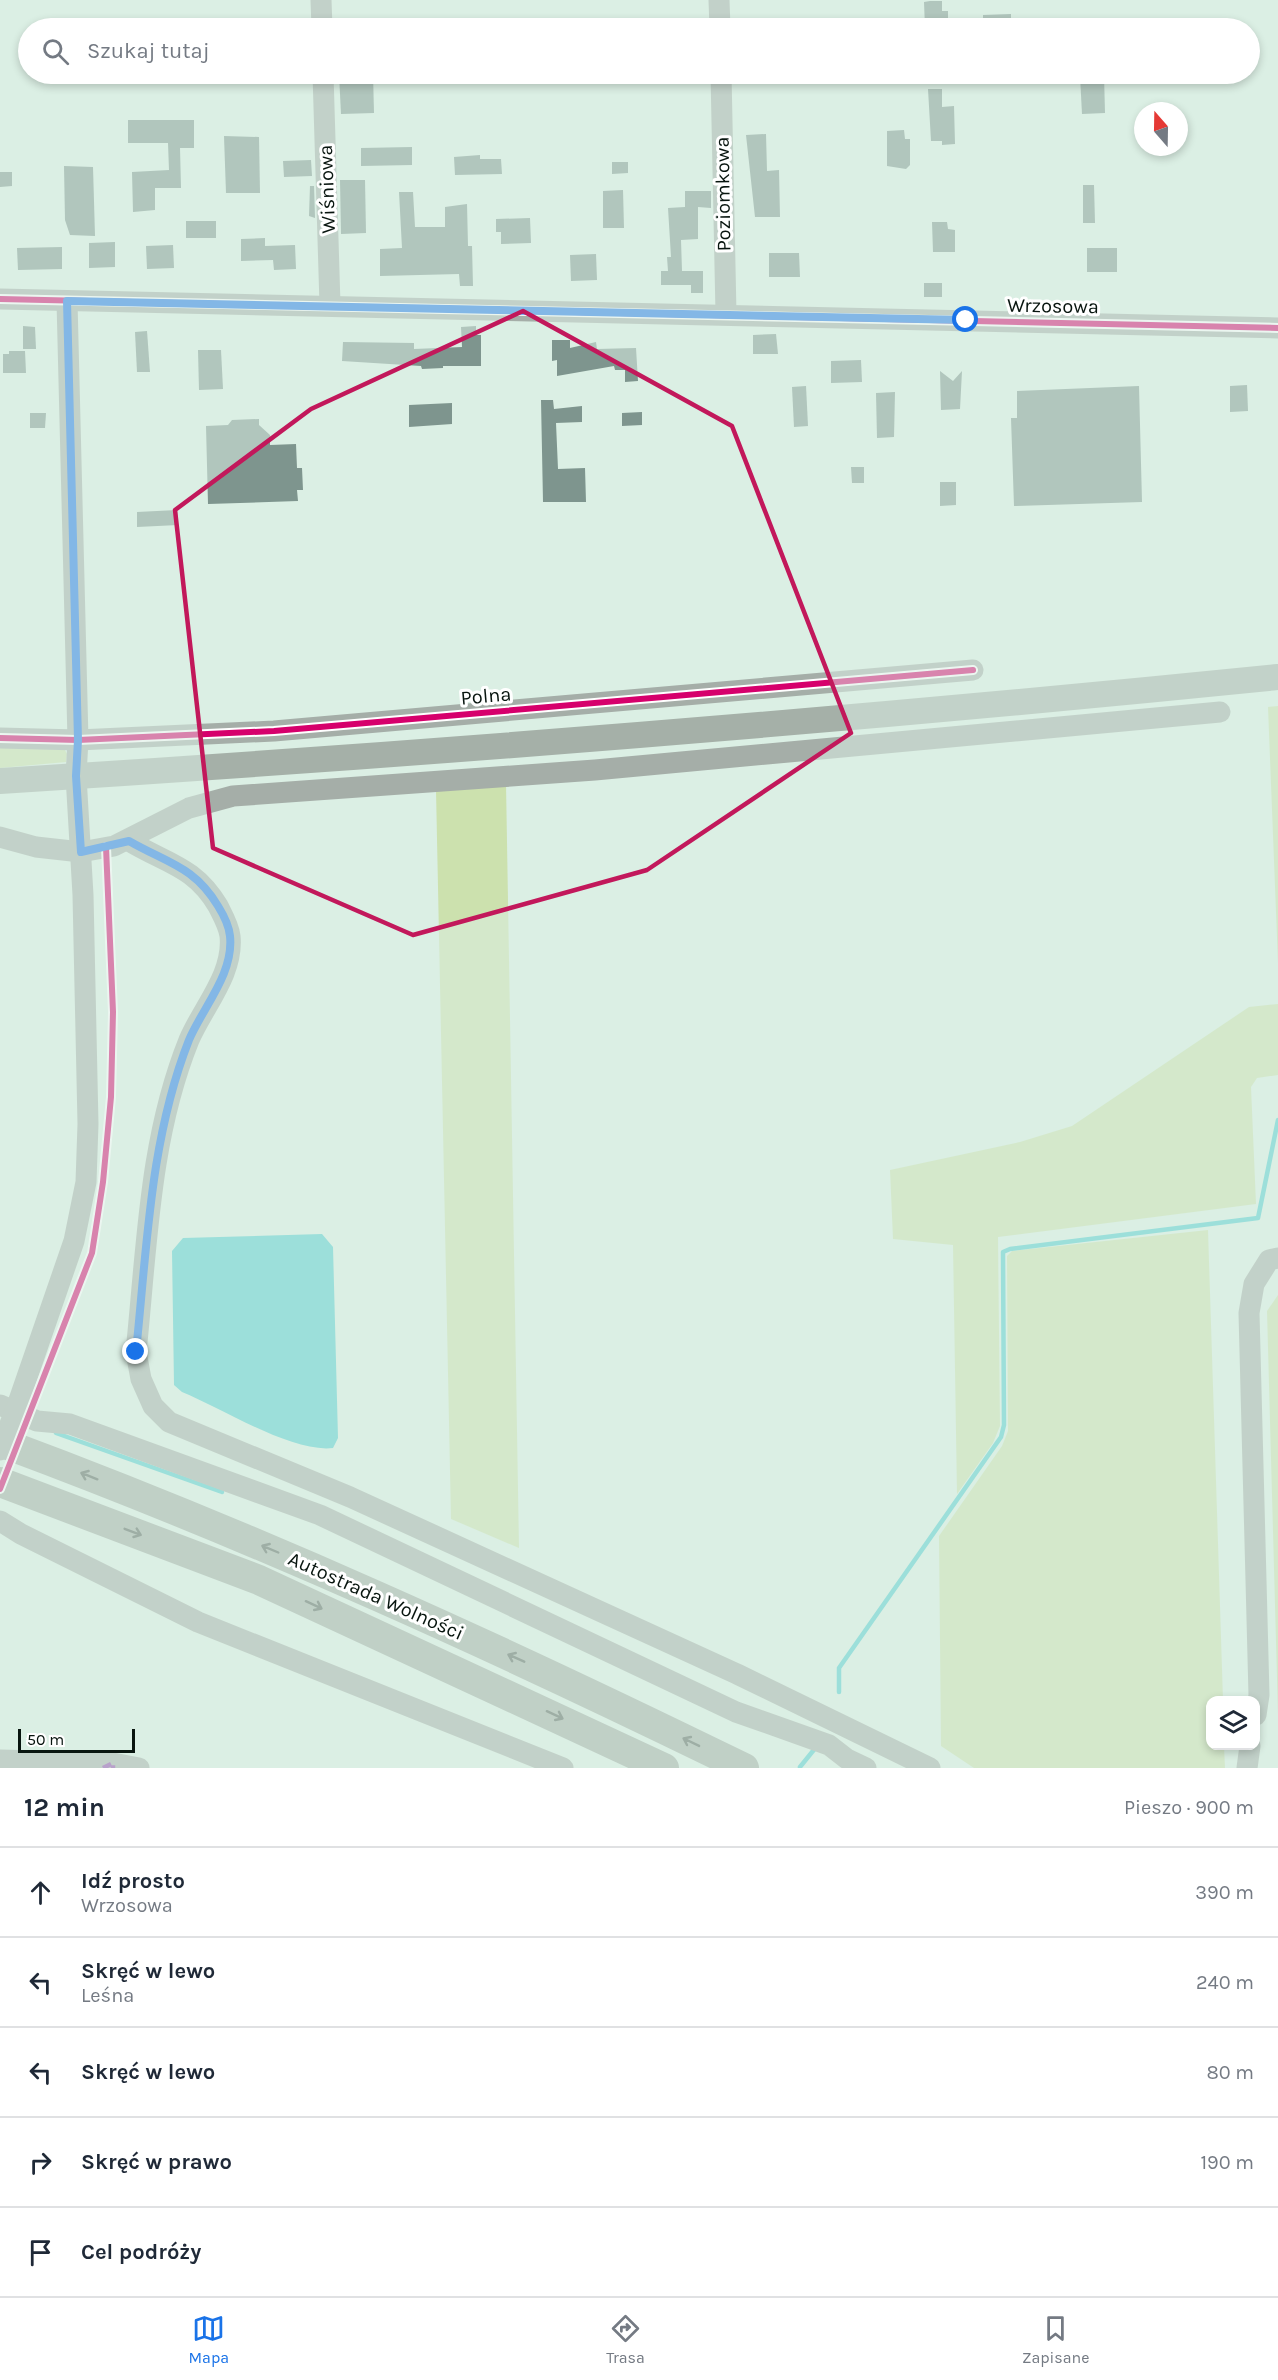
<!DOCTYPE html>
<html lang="pl">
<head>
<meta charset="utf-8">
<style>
  :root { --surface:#fff; --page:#f6f6f7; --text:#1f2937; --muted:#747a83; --line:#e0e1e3; --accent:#1a73e8 }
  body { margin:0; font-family:Karla,sans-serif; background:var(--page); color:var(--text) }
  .controls { position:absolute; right:18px; bottom:18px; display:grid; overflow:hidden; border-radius:12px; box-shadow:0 3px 9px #0003 }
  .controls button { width:54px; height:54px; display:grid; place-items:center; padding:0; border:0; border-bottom:2px solid var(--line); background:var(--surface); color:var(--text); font:30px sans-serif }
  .compass { position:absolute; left:1134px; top:102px; width:54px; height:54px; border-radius:50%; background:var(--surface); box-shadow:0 3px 9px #0003; rotate:340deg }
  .scale { position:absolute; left:18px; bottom:15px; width:117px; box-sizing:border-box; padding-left:6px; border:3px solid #08150f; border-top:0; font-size:16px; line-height:21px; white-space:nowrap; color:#08150f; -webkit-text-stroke:4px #fff; paint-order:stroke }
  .stop { position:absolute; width:18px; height:18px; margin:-14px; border:4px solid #1a73e8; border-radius:50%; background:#fff }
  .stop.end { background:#1a73e8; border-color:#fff; box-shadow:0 2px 6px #0008 }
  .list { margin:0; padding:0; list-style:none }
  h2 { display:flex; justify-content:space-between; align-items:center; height:78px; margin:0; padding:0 24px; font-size:26px }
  h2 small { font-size:20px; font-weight:400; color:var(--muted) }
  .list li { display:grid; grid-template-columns:39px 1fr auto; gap:18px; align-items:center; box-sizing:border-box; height:90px; padding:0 24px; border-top:2px solid var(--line) }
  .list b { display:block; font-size:22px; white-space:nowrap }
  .list p { margin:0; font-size:20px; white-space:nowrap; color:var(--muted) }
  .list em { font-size:20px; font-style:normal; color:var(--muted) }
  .icon { flex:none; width:33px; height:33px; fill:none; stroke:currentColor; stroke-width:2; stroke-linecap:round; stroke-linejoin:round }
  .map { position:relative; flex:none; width:1278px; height:1768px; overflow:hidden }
  .search { position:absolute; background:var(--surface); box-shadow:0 3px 9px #0003; left:18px; right:18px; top:18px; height:66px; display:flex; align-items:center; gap:15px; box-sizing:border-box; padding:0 21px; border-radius:33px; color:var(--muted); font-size:22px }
  .sheet { height:528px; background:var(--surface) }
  nav { display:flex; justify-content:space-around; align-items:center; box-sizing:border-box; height:84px; border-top:2px solid var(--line); background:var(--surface); font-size:16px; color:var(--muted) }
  nav a { display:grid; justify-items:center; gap:3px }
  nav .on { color:var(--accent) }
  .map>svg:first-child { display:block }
  .green { fill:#cce1ae }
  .water { fill:#50ccce }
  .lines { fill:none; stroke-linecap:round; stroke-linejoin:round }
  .stream { stroke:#50ccce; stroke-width:4.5 }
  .building { fill:#7e958e }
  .minor { stroke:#a5aea8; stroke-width:21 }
  .major { stroke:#a5b0a8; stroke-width:26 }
  .highway { stroke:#a0aba3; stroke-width:30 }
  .minor-bridge { stroke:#a5aea8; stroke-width:21 }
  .quiet { stroke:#8e44ad; stroke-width:4.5; stroke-dasharray:9 4.5; stroke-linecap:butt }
  .cycleway-casing { stroke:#fff; stroke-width:10 }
  .cycleway { stroke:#d6006c; stroke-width:6 }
  .oneway { stroke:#546059 }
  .route { stroke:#1a73e8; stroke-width:8 }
  .marked { fill:none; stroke:#c2185b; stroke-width:4.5; stroke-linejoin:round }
  .labels { text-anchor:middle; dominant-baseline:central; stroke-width:6; stroke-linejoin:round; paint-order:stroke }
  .street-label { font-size:20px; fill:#08150f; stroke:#fff }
</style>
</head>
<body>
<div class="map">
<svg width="1278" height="1768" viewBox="0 0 1278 1768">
  <rect width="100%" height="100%" fill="#dbefe4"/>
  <g class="green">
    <path d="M1278 706V963L1268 707Z"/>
    <path d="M0 744 64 748 67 754 66 762 0 768Z"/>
    <path d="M506 783 519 1548 451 1519 436 790Z"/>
    <path d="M1278 1004V1075L1257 1078 1251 1087 1256 1204 998 1237 1000 1426 993 1443 957 1494 953 1245 893 1239 890 1170 1020 1142 1072 1126 1249 1007Z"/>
    <path d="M1208 1230 1223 1700H1210V1746H1224L1225 1768H974L941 1746 939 1536 1002 1446 1008 1431 1007 1256 1012 1251Z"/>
    <path d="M1278 1295V1715L1267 1311Z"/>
  </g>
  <path class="water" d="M322 1234 333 1247 338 1438 333 1448C291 1453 222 1408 182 1392L174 1385 172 1251 183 1238Z"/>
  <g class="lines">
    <g class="stream">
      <path d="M56 1433 222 1492"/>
      <path d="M839 1692V1668L1001 1437 1004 1425 1003 1252 1010 1249 1258 1218 1278 1120"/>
      <path d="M800 1767 817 1746"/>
    </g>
  </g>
  <g class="building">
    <path d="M930 1H942V11H948V28H925L924 2Z"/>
    <path d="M1011 14V28H983V15Z"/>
    <path d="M339 74H373L374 113 341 114Z"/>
    <path d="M1104 75 1105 113 1082 114 1080 76Z"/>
    <path d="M928 89H942V107L954 106 955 144 942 145V141H931Z"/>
    <path d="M128 120H194V148H180L181 188H155V210L133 212 132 172 169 170 168 143H128Z"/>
    <path d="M904 130 905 139H910V165L906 169 887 166V131Z"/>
    <path d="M766 134 767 171 779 170 780 217H755L746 135Z"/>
    <path d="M224 136 259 137 260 193H226Z"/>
    <path d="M412 147V165L361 166V148Z"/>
    <path d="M480 155V159H501L502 174 455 175 454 157Z"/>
    <path d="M311 160 312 176 284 177 283 161Z"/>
    <path d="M612 162H628V173L612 174Z"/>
    <path d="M64 166 93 167 95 236 70 235 65 220Z"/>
    <path d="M0 172H12V186L0 187Z"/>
    <path d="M340 180H365L366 233 341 234Z"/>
    <path d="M1083 185H1094L1095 223H1083Z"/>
    <path d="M310 186H314L315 218 309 216Z"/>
    <path d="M623 190 624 228H603V191Z"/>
    <path d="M685 191H711V208L698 207V239L681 240 682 271H703V293H691V285H661V271H668L667 257H671L668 208 685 207Z"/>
    <path d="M399 192H413L415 227H445V207L467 204 468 246H472L473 286H460L459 274 380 276V249L402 248Z"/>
    <path d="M530 218 531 243 501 244V232H496V219Z"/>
    <rect x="186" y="221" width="30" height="17"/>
    <path d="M932 222H947L948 229 955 230V252H933Z"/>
    <path d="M265 238V246L295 245 296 269 274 270 273 260 241 261V239Z"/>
    <path d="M115 242V267L89 268V243Z"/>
    <path d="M173 245 174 268 147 269 146 246Z"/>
    <path d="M62 247V269L18 270 17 248Z"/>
    <rect x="1087" y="248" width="30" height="24"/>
    <path d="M769 253H799L800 277H769Z"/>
    <path d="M596 254 597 280 571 281 570 255Z"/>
    <rect x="924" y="283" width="18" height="14"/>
    <path d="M23 326 35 327 36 349H23Z"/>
    <path d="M476 326V335H481V366H443V368L422 369 421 366 342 361 343 342 414 343V349L462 347 461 327Z"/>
    <path d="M147 331 150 372H137L135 332Z"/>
    <path d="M776 334 778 354H753V335Z"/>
    <path d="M552 340H570V348L596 342 597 349 636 348 638 381 625 382V370H615L614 366 557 376V360L552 361Z"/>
    <path d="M198 350H221L223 389 199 390Z"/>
    <path d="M9 351H25L26 373H3V354H9Z"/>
    <path d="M861 360 862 382 831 383V361Z"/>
    <path d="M940 371 953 381 962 371 960 409 941 410Z"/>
    <path d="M1247 385 1248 411 1230 412V386Z"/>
    <path d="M806 386 808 426 794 427 792 387Z"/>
    <path d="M1139 386 1142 502 1014 506 1011 418H1017V391Z"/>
    <path d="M895 392 894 437 877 438 876 393Z"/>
    <path d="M541 400H553L554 409 582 406V422L556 423 558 469 585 468 586 502H543Z"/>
    <path d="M452 403V424L409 427V405Z"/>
    <path d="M642 412V425L622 426V413Z"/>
    <path d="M30 413H46L45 428H30Z"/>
    <path d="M259 419V425L270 435V445L296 444 297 468H302L303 490H297L298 501 208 504 206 426 228 425 232 420Z"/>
    <path d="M851 467H864V483H852Z"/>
    <path d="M940 482H956V505L940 506Z"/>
    <path d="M177 510 178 525 137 527V512Z"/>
  </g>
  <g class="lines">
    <g class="minor">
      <path d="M321 0 322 28"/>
      <path d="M719 0 720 28"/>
      <path d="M323 74 330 305"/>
      <path d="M721 74 726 314"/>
      <path d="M0 299 1278 328"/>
      <path d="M0 738 78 740 274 731 973 670"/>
      <path d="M0 837 36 847 81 852 114 846 189 808 233 796 595 770 1220 712"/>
      <path d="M129 841C167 864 194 866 218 906 222 914 229 926 230 936 234 974 203 1007 189 1040 149 1139 147 1247 136 1352L141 1379 153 1406 169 1422 350 1497 737 1674 930 1768"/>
      <path d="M0 1405 37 1421 70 1424 320 1515 736 1712 829 1745 847 1759 866 1768"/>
      <path d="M17 1406 74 1241 86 1182 88 1124 83 895 76 776 78 740 67 301"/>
      <path d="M0 1521 21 1534 198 1622 563 1768"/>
      <path d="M1256 1715 1259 1695 1249 1313 1254 1284 1269 1260 1278 1258"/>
      <path d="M0 1760 113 1763 139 1768"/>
      <path d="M1247 1768 1250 1746"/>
    </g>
    <path class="major" d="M0 781C427 754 852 720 1278 677"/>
    <g class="highway">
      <path d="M0 1442C254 1536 501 1649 744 1768"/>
      <path d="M0 1482 259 1580 664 1768"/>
    </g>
    <path class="minor-bridge" d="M0 1450 17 1406"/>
    <path class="quiet" d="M103 1768 113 1763V1768"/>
    <defs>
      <g id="cycleway">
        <path d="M0 299 1278 328"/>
        <path d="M0 738 78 740 274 731 973 670"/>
        <path d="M0 1489 92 1253 103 1182 111 1097 113 1012 106 847"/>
      </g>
    </defs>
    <use href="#cycleway" class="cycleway-casing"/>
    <use href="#cycleway" class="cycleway"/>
  </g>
  <defs><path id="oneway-shaft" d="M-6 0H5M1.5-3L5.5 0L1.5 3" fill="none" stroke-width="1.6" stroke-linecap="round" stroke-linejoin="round" transform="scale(1.5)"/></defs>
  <g class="oneway">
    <use href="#oneway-shaft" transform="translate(89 1476) rotate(-158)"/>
    <use href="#oneway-shaft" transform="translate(133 1532) rotate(21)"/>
    <use href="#oneway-shaft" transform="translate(270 1549) rotate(-157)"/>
    <use href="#oneway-shaft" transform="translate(314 1605) rotate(25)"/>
    <use href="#oneway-shaft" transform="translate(516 1658) rotate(-156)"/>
    <use href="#oneway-shaft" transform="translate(555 1715) rotate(25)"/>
    <use href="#oneway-shaft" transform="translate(691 1742) rotate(-154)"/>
  </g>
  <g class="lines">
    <path class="route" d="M136 1352C147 1247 150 1139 189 1040 203 1007 234 974 230 936 229 926 223 914 218 906 194 866 167 863 129 841L81 852 76 776 78 740 67 301 966 320"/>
  </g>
  <path d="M0 0H1278V1768H0ZM523 311 732 426 851 733 647 870 413 935 213 848 175 510 311 409Z" fill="#dbefe4" fill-opacity=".55" fill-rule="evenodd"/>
  <path class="marked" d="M523 311 732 426 851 733 647 870 413 935 213 848 175 510 311 409Z"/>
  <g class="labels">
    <g class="street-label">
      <text transform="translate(327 189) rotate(-92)">Wiśniowa</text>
      <text transform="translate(723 194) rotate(-91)">Poziomkowa</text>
      <text transform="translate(1053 306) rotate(1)">Wrzosowa</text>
      <text transform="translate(486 696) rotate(-5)">Polna</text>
      <text transform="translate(376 1596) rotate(24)">Autostrada Wolności</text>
    </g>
  </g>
</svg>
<div class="controls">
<button><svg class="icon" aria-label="layers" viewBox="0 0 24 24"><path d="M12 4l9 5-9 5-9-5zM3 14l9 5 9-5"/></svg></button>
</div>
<svg class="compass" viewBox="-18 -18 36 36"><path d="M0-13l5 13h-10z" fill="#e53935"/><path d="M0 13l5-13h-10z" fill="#747a83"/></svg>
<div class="scale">50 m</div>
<div class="stop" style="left:966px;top:320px"></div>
<div class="stop end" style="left:136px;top:1352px"></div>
<div class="search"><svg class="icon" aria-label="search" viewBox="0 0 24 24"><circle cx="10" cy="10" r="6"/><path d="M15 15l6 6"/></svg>Szukaj tutaj</div>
</div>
<section class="sheet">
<h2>12 min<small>Pieszo · 900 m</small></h2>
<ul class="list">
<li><svg class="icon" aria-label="ahead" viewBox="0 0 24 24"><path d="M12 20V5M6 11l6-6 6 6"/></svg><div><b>Idź prosto</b><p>Wrzosowa</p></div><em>390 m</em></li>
<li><svg class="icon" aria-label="left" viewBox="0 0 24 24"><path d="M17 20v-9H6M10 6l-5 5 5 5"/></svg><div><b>Skręć w lewo</b><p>Leśna</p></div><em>240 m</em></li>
<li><svg class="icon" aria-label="left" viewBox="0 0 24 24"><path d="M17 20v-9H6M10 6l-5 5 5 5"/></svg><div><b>Skręć w lewo</b></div><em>80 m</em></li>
<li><svg class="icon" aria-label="right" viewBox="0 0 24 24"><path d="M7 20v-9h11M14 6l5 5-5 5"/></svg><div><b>Skręć w prawo</b></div><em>190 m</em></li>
<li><svg class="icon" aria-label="arrive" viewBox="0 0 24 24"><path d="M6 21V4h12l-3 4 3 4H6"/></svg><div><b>Cel podróży</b></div></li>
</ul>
</section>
<nav>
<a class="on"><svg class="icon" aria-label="map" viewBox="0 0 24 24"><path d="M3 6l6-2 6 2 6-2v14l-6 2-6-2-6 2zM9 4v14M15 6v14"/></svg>Mapa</a>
<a><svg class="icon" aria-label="directions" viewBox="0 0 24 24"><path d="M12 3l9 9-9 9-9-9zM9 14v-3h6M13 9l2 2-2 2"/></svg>Trasa</a>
<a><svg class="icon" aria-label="saved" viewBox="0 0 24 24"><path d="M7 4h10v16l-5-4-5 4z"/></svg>Zapisane</a>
</nav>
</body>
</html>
